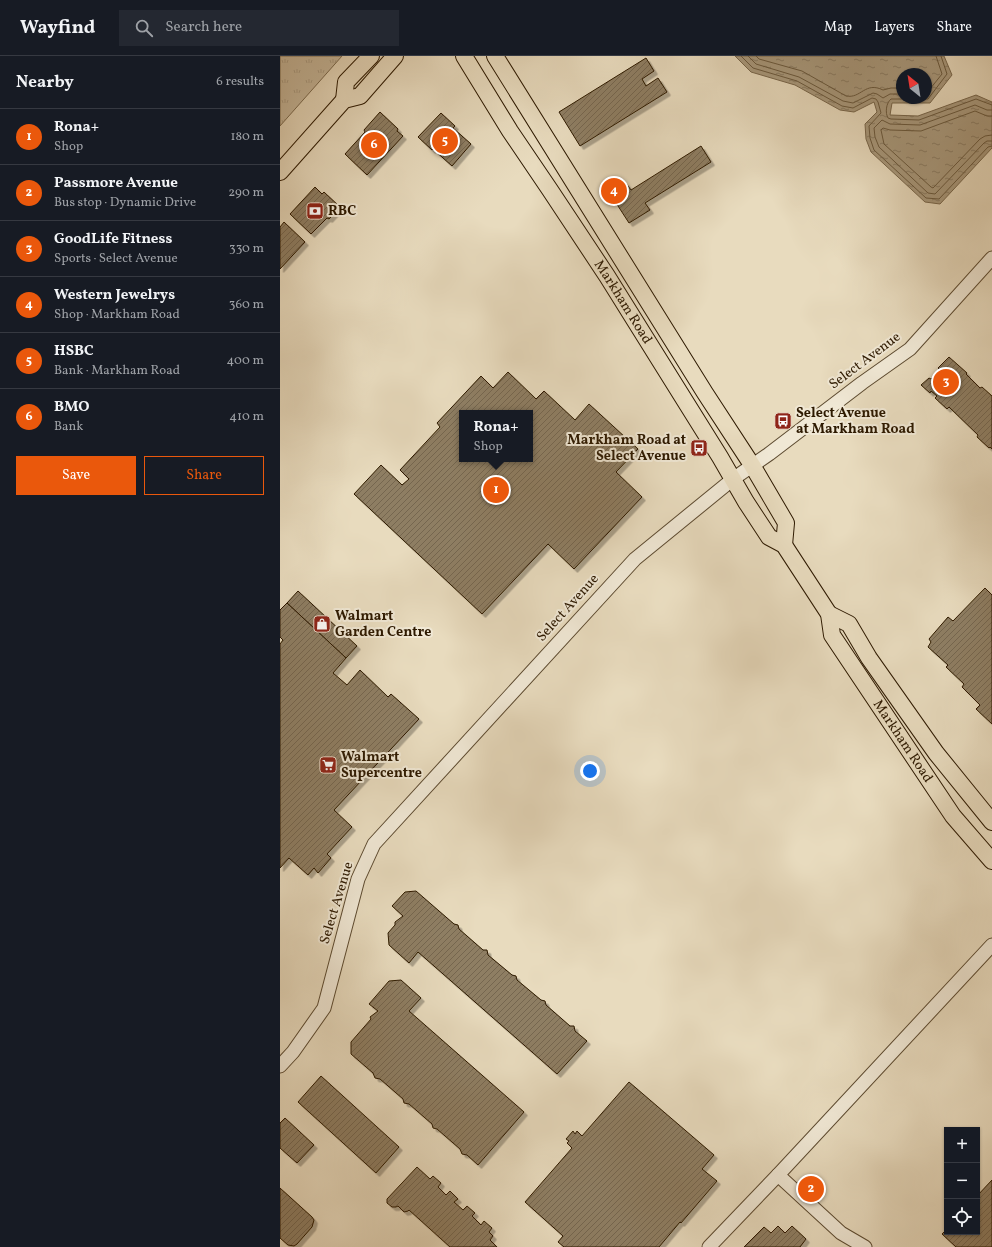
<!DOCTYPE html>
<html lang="en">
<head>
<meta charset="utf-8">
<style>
  :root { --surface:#171b24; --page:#242831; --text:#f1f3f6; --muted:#9ea1a6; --line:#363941; --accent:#ea580c }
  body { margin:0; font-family:Vollkorn,serif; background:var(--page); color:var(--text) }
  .controls { position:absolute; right:12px; bottom:12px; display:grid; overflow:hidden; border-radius:0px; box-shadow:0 1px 3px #0004 }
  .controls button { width:36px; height:36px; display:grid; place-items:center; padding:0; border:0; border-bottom:1px solid var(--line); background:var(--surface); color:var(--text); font:20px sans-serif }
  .compass { position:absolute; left:616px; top:12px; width:36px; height:36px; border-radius:50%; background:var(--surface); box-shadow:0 1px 3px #0004; rotate:330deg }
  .you { position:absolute; left:310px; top:715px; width:14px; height:14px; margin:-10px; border:3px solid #fff; border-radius:50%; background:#1a73e8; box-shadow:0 0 0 6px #1a73e833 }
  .badge { display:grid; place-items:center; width:26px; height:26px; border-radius:50%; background:var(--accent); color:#fff; font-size:13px; font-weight:700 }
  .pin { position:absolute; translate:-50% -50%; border:2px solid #fff; box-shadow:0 1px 4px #0006 }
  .popup { position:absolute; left:179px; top:354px; width:74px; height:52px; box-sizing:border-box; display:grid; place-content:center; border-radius:0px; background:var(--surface); filter:drop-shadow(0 1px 3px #0005); font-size:13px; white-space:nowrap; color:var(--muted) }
  .popup b { font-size:15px; color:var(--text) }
  .popup::after { content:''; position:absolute; left:50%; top:100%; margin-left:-8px; border:8px solid transparent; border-top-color:var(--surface) }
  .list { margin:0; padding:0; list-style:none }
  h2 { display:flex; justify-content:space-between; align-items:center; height:52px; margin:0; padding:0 16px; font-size:17px }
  h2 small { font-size:13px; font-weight:400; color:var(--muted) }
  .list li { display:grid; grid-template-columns:26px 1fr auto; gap:12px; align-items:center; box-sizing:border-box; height:56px; padding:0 16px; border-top:1px solid var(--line) }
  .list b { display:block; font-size:15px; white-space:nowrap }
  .list p { margin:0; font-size:13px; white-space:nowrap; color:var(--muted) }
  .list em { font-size:13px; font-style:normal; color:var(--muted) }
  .actions { display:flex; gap:8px; padding:12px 16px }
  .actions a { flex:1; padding:9px 0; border:1px solid var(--accent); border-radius:0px; text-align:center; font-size:14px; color:var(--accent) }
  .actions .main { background:var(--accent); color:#fff }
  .icon { flex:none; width:22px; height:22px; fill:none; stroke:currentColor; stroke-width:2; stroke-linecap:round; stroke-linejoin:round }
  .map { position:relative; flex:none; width:712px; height:1191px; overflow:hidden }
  header { display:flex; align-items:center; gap:24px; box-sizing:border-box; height:56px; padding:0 20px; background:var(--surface); border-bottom:1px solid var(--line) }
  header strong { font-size:19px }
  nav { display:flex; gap:22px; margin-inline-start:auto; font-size:14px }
  .search { width:280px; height:36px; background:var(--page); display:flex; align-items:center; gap:10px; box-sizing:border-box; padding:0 14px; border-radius:0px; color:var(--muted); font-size:15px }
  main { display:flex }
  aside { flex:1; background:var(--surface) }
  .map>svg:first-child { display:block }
  .grass { fill:url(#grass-tufts); stroke:#7a6a4f }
  .water { fill:url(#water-ripples); stroke:#77664b; fill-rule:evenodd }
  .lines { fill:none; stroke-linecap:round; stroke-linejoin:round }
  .shore { stroke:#6a593e; stroke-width:1 }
  .building { fill:url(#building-hatch); stroke:#2d1900; fill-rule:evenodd; filter:url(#shadow) }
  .minor-casing { stroke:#5c4a30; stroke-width:15 }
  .major-casing { stroke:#2d1900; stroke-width:18 }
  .minor { stroke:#f0e8d5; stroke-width:13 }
  .major { stroke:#e8dbbe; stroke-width:16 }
  .labels { text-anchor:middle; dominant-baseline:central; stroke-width:4; stroke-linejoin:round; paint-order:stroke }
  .poi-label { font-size:14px; font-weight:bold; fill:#2d1900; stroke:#f0e8d5; text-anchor:start }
  .street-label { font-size:14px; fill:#2d1900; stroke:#f0e8d5 }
</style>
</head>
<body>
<header>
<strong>Wayfind</strong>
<div class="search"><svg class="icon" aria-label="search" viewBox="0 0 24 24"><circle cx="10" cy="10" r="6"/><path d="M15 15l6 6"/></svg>Search here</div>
<nav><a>Map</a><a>Layers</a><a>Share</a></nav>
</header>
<main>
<aside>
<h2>Nearby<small>6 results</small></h2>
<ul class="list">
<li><span class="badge">1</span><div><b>Rona+</b><p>Shop</p></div><em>180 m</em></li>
<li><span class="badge">2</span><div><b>Passmore Avenue</b><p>Bus stop · Dynamic Drive</p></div><em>290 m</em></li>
<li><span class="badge">3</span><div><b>GoodLife Fitness</b><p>Sports · Select Avenue</p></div><em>330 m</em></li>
<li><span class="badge">4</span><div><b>Western Jewelrys</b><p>Shop · Markham Road</p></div><em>360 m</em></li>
<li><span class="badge">5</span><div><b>HSBC</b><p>Bank · Markham Road</p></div><em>400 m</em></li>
<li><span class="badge">6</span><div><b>BMO</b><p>Bank</p></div><em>410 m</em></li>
</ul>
<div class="actions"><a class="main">Save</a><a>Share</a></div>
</aside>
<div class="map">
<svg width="712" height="1191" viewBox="0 0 712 1191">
  <defs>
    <pattern id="grass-tufts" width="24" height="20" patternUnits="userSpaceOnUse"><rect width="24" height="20" fill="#c8ba9e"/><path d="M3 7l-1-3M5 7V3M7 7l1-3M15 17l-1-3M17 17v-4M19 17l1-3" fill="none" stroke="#ac9f86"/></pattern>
    <pattern id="water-ripples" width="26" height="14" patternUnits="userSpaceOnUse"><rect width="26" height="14" fill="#a8997d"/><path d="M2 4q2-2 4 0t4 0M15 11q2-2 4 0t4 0" fill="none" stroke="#897c64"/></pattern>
    <pattern id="building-hatch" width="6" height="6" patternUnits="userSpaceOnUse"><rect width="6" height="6" fill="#8e7e63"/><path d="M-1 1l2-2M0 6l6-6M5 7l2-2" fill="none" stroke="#74664f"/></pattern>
    <filter id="shadow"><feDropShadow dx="3.5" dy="3.5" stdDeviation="0" flood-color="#0004"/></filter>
  </defs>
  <rect width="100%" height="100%" fill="#e8dbbe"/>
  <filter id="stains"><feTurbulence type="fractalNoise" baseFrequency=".005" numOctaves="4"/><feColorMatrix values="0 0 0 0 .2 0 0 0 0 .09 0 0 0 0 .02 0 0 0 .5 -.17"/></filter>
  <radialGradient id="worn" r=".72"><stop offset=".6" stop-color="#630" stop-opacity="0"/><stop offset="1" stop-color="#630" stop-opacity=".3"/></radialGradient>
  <path class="grass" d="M0 0H62L0 70Z"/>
  <path class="water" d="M455 0H664L672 19 650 47H612L610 59 638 60 696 39 712 46V92L660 148 645 146 591 96 586 83 585 68 597 56 594 46 574 56 560 54 515 29 471 16ZM622 18H646V42H622Z"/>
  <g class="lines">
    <g class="shore">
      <path d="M461 0 473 12 517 25 562 50 573 52 592 42 596 43 598 46 601 57 589 70 590 82 594 94 646 142 659 143 708 91 712 90"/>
      <path d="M468 0 476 8 519 21 563 45 573 47 593 37 597 38 603 42 610 38H622"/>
      <path d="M476 0 479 3 522 15 566 40C581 43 585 25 603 34L611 32H622"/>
      <path d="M661 0 667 18 648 43H611C606 47 605 57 608 62L611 63 639 64 696 43 712 49"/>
      <path d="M646 38 662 18 656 0"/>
      <path d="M712 54H707L695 49 640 69 610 68 602 64 594 72 595 81 599 91 648 137 655 138 704 87 707 85H712"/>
      <path d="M712 60H707L695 55 641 75 610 74 603 72 601 74 604 88 651 131 653 132 700 83 705 80 712 79"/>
    </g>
  </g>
  <g class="building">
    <path d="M366 2 374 15 362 23 366 30 378 22 387 36 300 90 279 56Z"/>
    <path d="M100 56 118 73 117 75 123 80 87 119 65 98 85 76 84 74Z"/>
    <path d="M161 57 175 70 173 72 191 88 172 110 153 93 152 94 138 81Z"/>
    <path d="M421 90 431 106 365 147 370 154 349 167 329 136 345 126 351 134Z"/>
    <path d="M35 131 42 138 44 136 60 151 49 163 47 162 31 178 10 158Z"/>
    <path d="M4 166 25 186 0 213V171Z"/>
    <path d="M669 301 687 317 686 318 700 332 702 331 712 340V393L710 391 709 392 697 381 698 379 669 351 667 353 655 342 657 340 651 335 650 337 641 329 649 322 651 323 660 314 658 312Z"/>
    <path d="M228 316 256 343 264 335 295 364 309 348 358 393 336 416 362 441 294 513 268 488 202 558 74 438 101 409 122 429 129 423 120 414 160 371 157 367 201 320 213 332ZM182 357H250V403H182Z"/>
    <path d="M705 532 712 539V668L696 653 700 649 682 631 684 628 666 611 668 609 648 591 651 586 649 583 668 561 673 565Z"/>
    <path d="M18 535 77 590 66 602 7 547Z"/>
    <path d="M7 547 66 602 53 617 67 629 80 614 108 641 111 638 139 663 54 754 72 771 47 798 51 802 38 817 34 812 28 819 9 802 0 812V588L3 584 0 581V554Z"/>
    <path d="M136 835 174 868 178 869 179 873 203 894H207L208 899 232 919 236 920 237 924 261 944 265 945 266 949 290 970H294L295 975 307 985 277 1018 138 896 129 907 109 889 108 877 115 869V866L123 860 112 850 125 836Z"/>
    <path d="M121 924 141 942 129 955 244 1056 198 1109 187 1099 182 1098 180 1093 157 1073 153 1072 152 1068 129 1048 124 1047 123 1043 100 1023 95 1022 93 1017 71 998V986L91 963 90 961 98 955 89 948 109 925Z"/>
    <path d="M41 1020 119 1091 96 1117 18 1046Z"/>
    <path d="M349 1026 434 1099 422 1113 437 1125 401 1167 400 1166 379 1191H284L278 1186 283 1180 245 1146 292 1092 287 1087 289 1085 286 1083 293 1075 295 1078 297 1075 302 1080Z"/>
    <path d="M5 1062 34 1089 17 1107 0 1092V1067Z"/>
    <path d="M137 1111 150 1123 153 1120 161 1127 158 1131 166 1139 170 1135 178 1143 174 1146 183 1154 187 1150 195 1157 192 1160 201 1169 204 1165 212 1172 209 1176 213 1180 210 1184 217 1191H170L129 1154 128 1155 124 1156 118 1150 116 1151H112L107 1147V1143Z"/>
    <path d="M712 1124V1191H676L662 1178 667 1173V1176H697V1140Z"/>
    <path d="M0 1132 32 1161 34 1164 32 1171 17 1188 14 1190 8 1189 0 1182Z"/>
    <path d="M498 1170 505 1177 512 1170 526 1183 520 1191H464L484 1171 491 1177Z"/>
  </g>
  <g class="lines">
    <defs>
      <g id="minor">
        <path d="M0 1010 13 996 44 952 78 823 94 788 355 503 453 423 489 398 582 327 630 293 712 202"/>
        <path d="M498 1119 561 1177 585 1191"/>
        <path d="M429 1191 498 1119 712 889"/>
      </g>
      <g id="major">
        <path id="s1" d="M184 0 230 75 270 134 327 220 440 401 466 446 489 481 504 489 549 558 552 579 673 760 712 805"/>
        <path d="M215 0 425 337 472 409 506 467 504 489"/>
        <path d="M64 44 66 26 91 0"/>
        <path d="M0 116 64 44 80 40 115 0"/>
        <path d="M549 558 569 568 589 602 656 697 712 766"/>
      </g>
    </defs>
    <use href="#minor" class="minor-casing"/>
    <use href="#major" class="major-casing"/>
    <use href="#minor" class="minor"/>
    <use href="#major" class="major"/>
  </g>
  <defs>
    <symbol id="bank-square" viewBox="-11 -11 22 22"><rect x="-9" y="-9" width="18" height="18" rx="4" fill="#8f2418" stroke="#f0e8d5"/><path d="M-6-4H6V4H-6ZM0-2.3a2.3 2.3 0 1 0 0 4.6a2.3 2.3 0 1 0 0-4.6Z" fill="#fff"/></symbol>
    <symbol id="bus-square" viewBox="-11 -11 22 22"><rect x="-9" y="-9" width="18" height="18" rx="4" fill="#8f2418" stroke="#f0e8d5"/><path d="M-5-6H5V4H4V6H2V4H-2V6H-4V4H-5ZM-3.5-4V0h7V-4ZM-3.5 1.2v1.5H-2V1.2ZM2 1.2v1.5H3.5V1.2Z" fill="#fff"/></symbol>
    <symbol id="shop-square" viewBox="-11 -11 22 22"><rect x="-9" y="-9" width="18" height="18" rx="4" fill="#8f2418" stroke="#f0e8d5"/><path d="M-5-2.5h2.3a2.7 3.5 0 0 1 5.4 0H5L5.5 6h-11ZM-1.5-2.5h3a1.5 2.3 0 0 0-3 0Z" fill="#fff"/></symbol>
    <symbol id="supermarket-square" viewBox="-11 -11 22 22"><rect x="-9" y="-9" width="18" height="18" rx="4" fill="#8f2418" stroke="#f0e8d5"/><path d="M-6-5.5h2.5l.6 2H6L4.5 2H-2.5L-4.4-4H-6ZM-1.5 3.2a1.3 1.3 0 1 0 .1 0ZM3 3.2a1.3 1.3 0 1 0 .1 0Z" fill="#fff"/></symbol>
  </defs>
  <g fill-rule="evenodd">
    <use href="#bank-square" x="25" y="145" width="20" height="20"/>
    <use href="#bus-square" x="493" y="355" width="20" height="20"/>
    <use href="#bus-square" x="409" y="382" width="20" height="20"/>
    <use href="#shop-square" x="32" y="558" width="20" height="20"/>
    <use href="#supermarket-square" x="38" y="699" width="20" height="20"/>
  </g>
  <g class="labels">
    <g class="poi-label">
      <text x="48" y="155">RBC</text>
      <text x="516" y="357">Select Avenue<tspan x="516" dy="16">at Markham Road</tspan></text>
      <text x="406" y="384" text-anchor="end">Markham Road at<tspan x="406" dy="16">Select Avenue</tspan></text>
      <text x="55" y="560">Walmart<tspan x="55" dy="16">Garden Centre</tspan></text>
      <text x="61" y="701">Walmart<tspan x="61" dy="16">Supercentre</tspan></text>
    </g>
    <g class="street-label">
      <text stroke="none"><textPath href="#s1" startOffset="293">Markham Road</textPath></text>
      <text transform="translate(585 305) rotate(-37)">Select Avenue</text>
      <text transform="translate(288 552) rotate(-48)">Select Avenue</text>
      <text stroke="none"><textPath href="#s1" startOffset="818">Markham Road</textPath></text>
      <text transform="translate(57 847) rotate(-73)">Select Avenue</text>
    </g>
  </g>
  <rect width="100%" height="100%" filter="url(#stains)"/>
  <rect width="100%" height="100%" fill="url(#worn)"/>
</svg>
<div class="controls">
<button>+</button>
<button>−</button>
<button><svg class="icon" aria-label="locate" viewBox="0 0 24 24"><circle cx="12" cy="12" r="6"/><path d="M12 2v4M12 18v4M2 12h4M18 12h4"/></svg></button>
</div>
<svg class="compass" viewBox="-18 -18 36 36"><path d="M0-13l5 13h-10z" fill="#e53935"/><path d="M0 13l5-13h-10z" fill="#9ea1a6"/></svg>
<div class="you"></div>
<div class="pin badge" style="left:216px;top:434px">1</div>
<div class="popup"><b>Rona+</b>Shop</div>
<div class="pin badge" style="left:531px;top:1133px">2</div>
<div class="pin badge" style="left:666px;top:326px">3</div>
<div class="pin badge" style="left:334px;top:135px">4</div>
<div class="pin badge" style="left:165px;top:85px">5</div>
<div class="pin badge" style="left:94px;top:89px">6</div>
</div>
</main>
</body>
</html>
